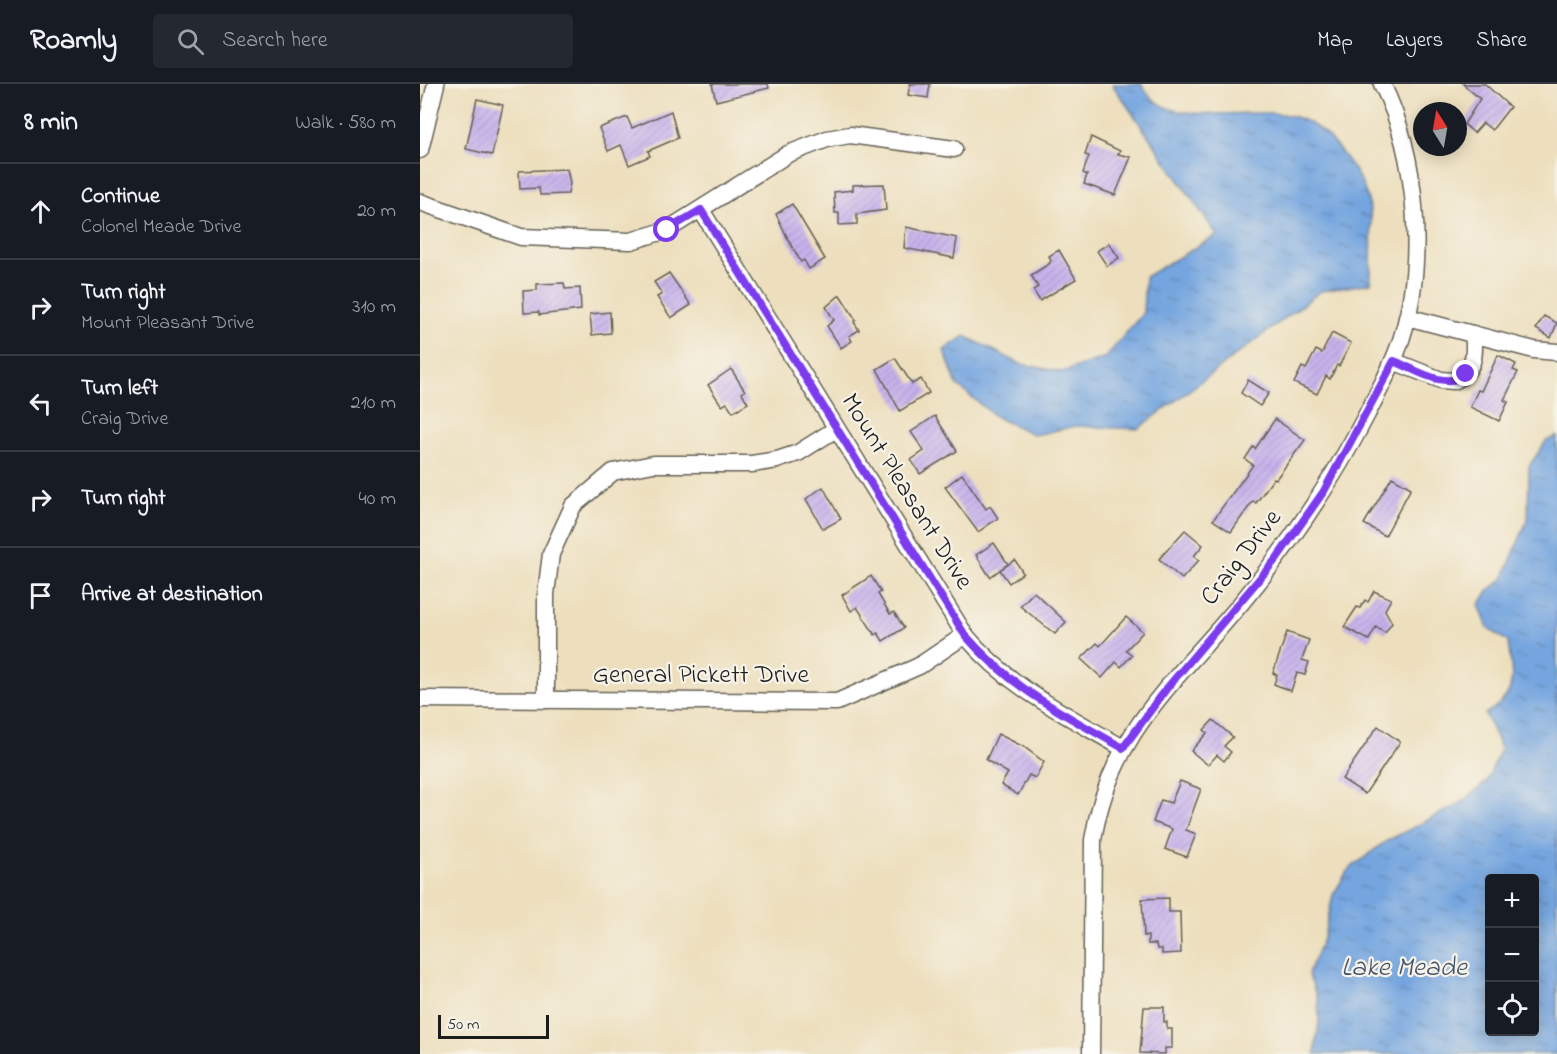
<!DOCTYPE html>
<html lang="en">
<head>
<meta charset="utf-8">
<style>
  :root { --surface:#171b24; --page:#242831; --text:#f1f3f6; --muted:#9ea1a6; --line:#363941 }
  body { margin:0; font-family:"Indie Flower",sans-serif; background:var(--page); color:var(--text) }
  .controls { position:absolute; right:18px; bottom:18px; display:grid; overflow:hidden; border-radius:6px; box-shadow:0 3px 15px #0003 }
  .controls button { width:54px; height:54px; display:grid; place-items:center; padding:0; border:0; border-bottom:2px solid var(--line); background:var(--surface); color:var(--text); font:30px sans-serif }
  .compass { position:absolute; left:993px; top:18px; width:54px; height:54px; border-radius:50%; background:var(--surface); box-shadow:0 3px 15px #0003; rotate:349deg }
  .scale { position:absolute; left:18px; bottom:15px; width:111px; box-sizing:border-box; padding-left:6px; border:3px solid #1c1c1c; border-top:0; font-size:16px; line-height:21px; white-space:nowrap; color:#1c1c1c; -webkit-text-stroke:4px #f7f3e8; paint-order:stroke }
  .stop { position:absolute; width:18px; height:18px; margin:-14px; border:4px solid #7c3aed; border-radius:50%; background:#fff }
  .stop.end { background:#7c3aed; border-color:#fff; box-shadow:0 2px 6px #0008 }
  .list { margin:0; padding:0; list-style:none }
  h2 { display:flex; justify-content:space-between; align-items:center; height:78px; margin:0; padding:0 24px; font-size:26px }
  h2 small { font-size:20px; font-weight:400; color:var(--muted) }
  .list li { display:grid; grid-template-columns:39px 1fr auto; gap:18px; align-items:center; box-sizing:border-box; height:96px; padding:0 24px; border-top:2px solid var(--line) }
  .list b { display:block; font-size:22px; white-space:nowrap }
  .list p { margin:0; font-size:20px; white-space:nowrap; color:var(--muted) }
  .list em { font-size:20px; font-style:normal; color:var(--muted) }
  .icon { flex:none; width:33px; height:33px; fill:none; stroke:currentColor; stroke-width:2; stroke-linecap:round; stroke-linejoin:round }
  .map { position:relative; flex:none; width:1137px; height:970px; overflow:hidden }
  header { display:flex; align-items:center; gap:36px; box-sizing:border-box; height:84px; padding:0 30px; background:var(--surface); border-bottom:2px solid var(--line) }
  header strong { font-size:28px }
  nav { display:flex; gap:33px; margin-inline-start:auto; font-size:21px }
  .search { width:420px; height:54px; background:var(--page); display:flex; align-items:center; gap:15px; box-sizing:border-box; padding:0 21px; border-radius:6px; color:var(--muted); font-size:22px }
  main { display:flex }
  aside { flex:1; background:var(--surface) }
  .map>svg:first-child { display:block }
  .water { fill:url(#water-ripples); stroke:#48607e; stroke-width:1.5; fill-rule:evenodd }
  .building { fill:url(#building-hatch) }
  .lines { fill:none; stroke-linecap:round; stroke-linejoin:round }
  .minor-casing { stroke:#656054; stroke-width:19 }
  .minor { stroke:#fff; stroke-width:16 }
  .route { stroke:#7c3aed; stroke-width:8 }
  .labels { text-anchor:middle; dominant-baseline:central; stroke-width:4.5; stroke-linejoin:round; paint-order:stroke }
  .street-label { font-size:26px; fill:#1c1c1c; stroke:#f7f3e8 }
  .water-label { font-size:27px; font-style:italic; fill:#40536a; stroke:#f7f3e8 }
</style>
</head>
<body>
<header>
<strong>Roamly</strong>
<div class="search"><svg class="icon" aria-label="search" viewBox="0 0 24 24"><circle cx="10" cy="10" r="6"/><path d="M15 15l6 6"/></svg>Search here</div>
<nav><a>Map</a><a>Layers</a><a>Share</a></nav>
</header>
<main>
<aside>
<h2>8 min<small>Walk · 580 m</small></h2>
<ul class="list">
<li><svg class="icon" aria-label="ahead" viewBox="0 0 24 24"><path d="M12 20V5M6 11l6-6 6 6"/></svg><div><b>Continue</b><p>Colonel Meade Drive</p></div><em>20 m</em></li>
<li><svg class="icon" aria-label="right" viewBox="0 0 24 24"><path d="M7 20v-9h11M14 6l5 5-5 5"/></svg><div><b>Turn right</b><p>Mount Pleasant Drive</p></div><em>310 m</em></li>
<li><svg class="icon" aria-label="left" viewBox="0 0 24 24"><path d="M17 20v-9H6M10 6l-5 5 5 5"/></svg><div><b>Turn left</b><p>Craig Drive</p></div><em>210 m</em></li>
<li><svg class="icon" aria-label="right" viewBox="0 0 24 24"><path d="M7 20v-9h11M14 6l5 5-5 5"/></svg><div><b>Turn right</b></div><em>40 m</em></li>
<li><svg class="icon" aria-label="arrive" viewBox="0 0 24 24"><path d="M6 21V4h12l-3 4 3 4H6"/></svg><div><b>Arrive at destination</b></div></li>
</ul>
</aside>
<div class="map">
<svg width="1137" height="970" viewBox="0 0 1137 970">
  <defs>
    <pattern id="water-ripples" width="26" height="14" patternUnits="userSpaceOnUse" patternTransform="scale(1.5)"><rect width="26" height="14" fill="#75a5df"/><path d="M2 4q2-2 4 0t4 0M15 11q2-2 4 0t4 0" fill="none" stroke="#5f86b4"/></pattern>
    <pattern id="building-hatch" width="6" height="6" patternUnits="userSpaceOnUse" patternTransform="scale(1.5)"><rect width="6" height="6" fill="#c8b3ec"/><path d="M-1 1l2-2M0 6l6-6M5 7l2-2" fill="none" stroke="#ab99ca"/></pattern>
  </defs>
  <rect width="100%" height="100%" fill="#f7f3e8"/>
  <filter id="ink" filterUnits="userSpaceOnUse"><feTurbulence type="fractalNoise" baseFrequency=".0167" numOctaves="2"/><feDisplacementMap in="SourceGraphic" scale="12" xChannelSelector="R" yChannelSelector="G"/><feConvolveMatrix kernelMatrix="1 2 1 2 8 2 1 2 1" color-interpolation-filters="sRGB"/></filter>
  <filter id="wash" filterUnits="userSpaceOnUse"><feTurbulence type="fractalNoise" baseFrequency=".008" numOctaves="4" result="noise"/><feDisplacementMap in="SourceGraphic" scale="24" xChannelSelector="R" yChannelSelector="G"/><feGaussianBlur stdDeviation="1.35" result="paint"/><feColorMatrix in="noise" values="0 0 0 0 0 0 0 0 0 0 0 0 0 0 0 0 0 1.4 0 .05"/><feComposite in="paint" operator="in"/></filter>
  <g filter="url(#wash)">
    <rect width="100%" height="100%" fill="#eddfbd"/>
    <g class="water">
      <path d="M692 0H722C744 50 833 19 875 33 898 40 910 54 924 72 935 86 946 104 949 121 954 146 950 174 951 199L901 207 718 345 656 342 615 351 576 333 537 301 524 266 545 252 601 280 642 288 686 273 723 229 725 193 797 151Z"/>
      <path d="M1137 352V970H895L899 936 898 915 888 890 904 852 913 811 928 786 965 758 1041 719 1067 697 1081 664 1065 630C1100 609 1092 594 1088 558L1068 544 1059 521 1069 506 1083 495 1108 434 1109 382 1126 357ZM1070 794H1114V948H1070Z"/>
    </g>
    <g id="blocks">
      <g class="building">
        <path d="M292 0H348L349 4 296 17Z"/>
        <path d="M490 0H510L508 14 488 11Z"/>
        <path d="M1043 0H1065L1090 23 1072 46 1063 39 1054 49 1044 40 1060 15Z"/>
        <path d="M57 15 83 21 72 71 46 65Z"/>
        <path d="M251 27 258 54 228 67 230 72 209 81 201 61 188 67 179 44 207 33 212 44Z"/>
        <path d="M671 53 700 67 698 70 711 73 695 111 664 100 667 91 663 89 669 72 665 71Z"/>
        <path d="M147 85 150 99 148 110 120 111 119 104 100 105 99 87Z"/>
        <path d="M464 100 466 126 437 130V140L419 141V129H415L414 108 433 106V101Z"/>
        <path d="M372 120 405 175 389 185 384 176 381 178 369 157 356 130Z"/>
        <path d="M486 143 537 154 534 174 484 164Z"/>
        <path d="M689 159 699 174 687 182 677 167Z"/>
        <path d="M639 166 656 195 620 217 613 206 618 203 611 191 629 180 631 177 629 172Z"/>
        <path d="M249 189 271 221 251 234 237 213 242 210 234 198Z"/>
        <path d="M144 199 145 205 160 204 161 226 119 231V228L104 229 103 207 117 206V200Z"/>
        <path d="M420 211 436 236 434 238 439 246 429 252 432 257 421 264 407 242 414 236 406 223Z"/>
        <path d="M190 228 191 249 172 251 170 230Z"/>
        <path d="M1124 232 1137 239 1131 254 1116 245Z"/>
        <path d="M912 249 931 259 919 282 917 281 910 295 906 292 897 310 874 299 882 283 886 285 896 266 902 269Z"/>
        <path d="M1078 271 1096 280 1093 286 1098 288 1084 316 1088 318 1079 337 1050 323 1058 306 1061 307Z"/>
        <path d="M475 274 492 300 501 295 509 309 480 327 457 285Z"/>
        <path d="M311 285 325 307 322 309 328 319 313 328 307 319 302 322 288 301Z"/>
        <path d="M828 296 849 309 840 322 821 309Z"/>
        <path d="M515 332 537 367 500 390 491 376 504 367 491 348Z"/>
        <path d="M855 335 885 356 856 395 854 394 836 419 833 417 811 448 793 436 833 381 825 375 833 363 835 365Z"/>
        <path d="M542 390 566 425 570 422 578 434 558 448 525 403Z"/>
        <path d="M972 393 991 404 965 452 944 440Z"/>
        <path d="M403 403 421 435 403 445 386 415Z"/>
        <path d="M765 446 783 461 774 472 779 476 762 495 739 475Z"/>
        <path d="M574 459 588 480 570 493 556 471Z"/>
        <path d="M595 476 603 489 589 499 580 486Z"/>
        <path d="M451 492 461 508 458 510 470 530 474 528 484 544 463 557 458 549 455 551 437 523 431 527 422 511Z"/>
        <path d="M954 507 971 515 965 526 972 539 965 549 956 543 949 556 924 543 937 523 940 524 945 516 948 518Z"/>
        <path d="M614 508 646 538 635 550 600 522Z"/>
        <path d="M706 533 723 548 706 566 712 571 701 583 696 578 682 594 661 575 677 559 680 562Z"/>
        <path d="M867 548 889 556 882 576 889 578 885 591 877 589 871 607 854 600 857 591 853 589Z"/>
        <path d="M793 636 813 653 804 662 811 668 804 677 797 671 788 681 771 667 787 649 784 646Z"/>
        <path d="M958 642 980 658 945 710 922 695Z"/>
        <path d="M578 650 604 663 624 678 615 694 609 691 598 711 581 701 588 689 566 676Z"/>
        <path d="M760 697 781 705 766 746 776 750 767 773 745 765 752 745 733 738 741 716 751 719Z"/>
        <path d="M749 814V828H760L761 869 742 870V865H737L736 860H728V852H724L722 815Z"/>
        <path d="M724 923H744V938H747V945H752V964H745V970L720 969Z"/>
      </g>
    </g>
  </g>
  <g filter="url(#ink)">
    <use href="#blocks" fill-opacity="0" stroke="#656054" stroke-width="1.5"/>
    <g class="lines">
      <defs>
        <g id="minor">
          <path d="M0 66 16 0"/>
          <path d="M0 118 101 153 211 157 247 146 368 70 407 55 430 51 534 65"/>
          <path d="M281 126 545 551C591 605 643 629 703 664"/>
          <path d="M987 233 1114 266 1137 268"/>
          <path d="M973 277 1021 296 1034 297C1054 287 1056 271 1053 250"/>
          <path d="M0 615 417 618 499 582 545 551"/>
          <path d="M126 616V510L131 470 153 422 193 388 233 380H332L357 376 378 369 416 345"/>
          <path d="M671 970 673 756C690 648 756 598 822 518 870 460 912 398 947 330 959 306 973 282 981 256 1006 179 998 72 962 0"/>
        </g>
      </defs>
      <use href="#minor" class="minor-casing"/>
      <use href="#minor" class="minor"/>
    </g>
  </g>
  <g class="lines" filter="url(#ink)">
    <path class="route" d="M247 146 281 126 545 551C592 605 643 630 703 664L747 604 857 474 904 407 974 277C995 285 1026 307 1046 290"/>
  </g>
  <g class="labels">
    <g class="street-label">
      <text transform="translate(486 408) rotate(58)">Mount Pleasant Drive</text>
      <text transform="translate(822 474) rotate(-52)">Craig Drive</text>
      <text x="281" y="592">General Pickett Drive</text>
    </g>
    <g class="water-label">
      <text x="984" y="884">Lake Meade</text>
    </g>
  </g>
</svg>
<div class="controls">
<button>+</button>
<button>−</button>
<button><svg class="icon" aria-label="locate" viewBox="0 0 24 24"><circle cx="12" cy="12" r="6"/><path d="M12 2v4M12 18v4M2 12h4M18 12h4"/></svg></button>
</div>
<svg class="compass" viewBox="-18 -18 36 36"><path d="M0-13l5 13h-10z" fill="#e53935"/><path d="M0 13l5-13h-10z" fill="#9ea1a6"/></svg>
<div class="scale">50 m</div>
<div class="stop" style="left:247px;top:146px"></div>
<div class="stop end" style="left:1046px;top:290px"></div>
</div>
</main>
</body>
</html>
